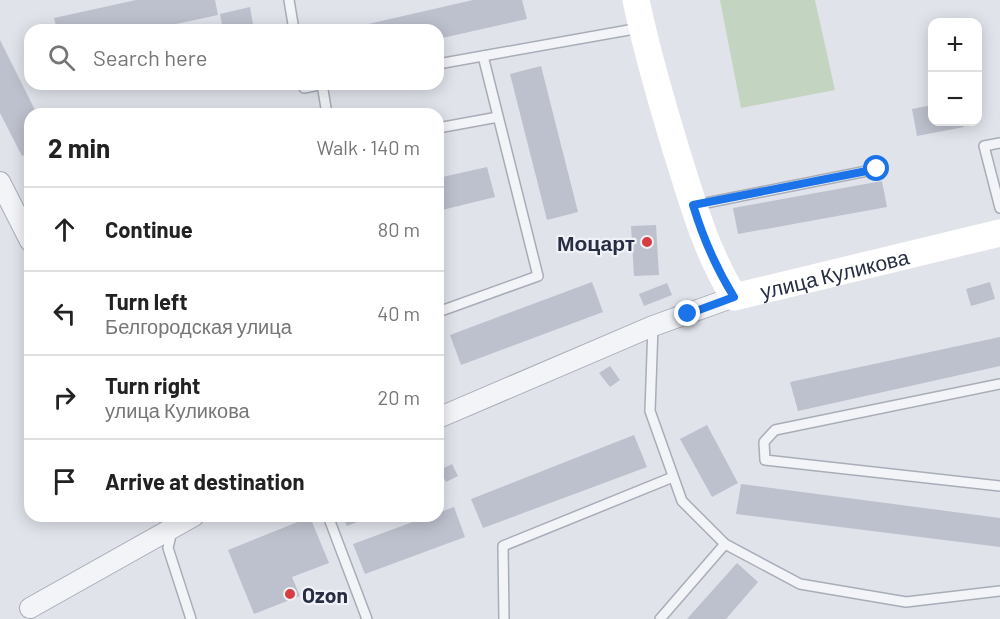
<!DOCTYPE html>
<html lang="en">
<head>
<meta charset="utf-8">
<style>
  :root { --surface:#fff; --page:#f6f6f6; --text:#222; --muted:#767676; --line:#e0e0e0 }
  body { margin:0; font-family:Barlow,sans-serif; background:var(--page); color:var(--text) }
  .controls { position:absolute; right:18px; top:18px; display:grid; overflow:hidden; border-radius:12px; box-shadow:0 3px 15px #0003 }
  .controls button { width:54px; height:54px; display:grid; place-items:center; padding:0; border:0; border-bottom:2px solid var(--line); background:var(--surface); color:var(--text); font:30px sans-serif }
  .stop { position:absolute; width:18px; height:18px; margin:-14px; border:4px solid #1a73e8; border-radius:50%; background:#fff }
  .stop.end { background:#1a73e8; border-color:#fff; box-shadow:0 2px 6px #0008 }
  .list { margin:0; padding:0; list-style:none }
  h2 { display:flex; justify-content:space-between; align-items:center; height:78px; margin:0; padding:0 24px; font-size:26px }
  h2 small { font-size:20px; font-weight:400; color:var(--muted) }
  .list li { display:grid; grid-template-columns:39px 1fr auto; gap:18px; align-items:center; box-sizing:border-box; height:84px; padding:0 24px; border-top:2px solid var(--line) }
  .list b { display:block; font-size:22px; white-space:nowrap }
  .list p { margin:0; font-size:20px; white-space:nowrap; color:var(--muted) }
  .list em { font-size:20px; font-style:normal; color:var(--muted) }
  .icon { flex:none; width:33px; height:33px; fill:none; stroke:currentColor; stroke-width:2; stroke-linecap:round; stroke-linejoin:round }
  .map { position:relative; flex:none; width:1000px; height:619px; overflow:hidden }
  .search { position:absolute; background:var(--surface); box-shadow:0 3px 15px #0003; left:24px; top:24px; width:420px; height:66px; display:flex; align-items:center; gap:15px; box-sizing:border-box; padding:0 21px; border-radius:18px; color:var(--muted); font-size:22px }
  .panel { position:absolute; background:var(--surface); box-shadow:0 3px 15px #0003; left:24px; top:108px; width:420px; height:414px; border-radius:18px }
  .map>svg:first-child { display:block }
  .green { fill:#c3d5c1 }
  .building { fill:#bdc1cd }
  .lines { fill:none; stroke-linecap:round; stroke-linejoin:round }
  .lane-casing { stroke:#a8adb8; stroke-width:12 }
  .street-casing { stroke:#a8adb8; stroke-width:22 }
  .lane { stroke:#f3f4f8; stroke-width:9 }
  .street { stroke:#f3f4f8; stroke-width:20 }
  .secondary { stroke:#fff; stroke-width:27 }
  .route { stroke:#1a73e8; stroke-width:8 }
  .poi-dot { fill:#d83d41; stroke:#f0f2f7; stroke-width:2 }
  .labels { text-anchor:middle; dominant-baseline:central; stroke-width:4.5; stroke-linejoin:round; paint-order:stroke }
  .poi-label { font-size:21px; font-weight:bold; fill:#272e43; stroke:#f0f2f7; text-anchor:end }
  .street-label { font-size:21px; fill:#272e43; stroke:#f0f2f7 }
</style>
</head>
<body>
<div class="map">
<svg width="1000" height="619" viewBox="0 0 1000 619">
  <rect width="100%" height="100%" fill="#e0e3ea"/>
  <path class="green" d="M720 0H815L835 90 741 108Z"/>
  <g class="building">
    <path d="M136 0H215L218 15 148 30H57L54 18Z"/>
    <path d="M473 0H522L527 19 438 39V30H342Z"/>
    <path d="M250 7 254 30H223L220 14Z"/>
    <path d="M0 40 37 114H30V152L22 156 0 113Z"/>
    <path d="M541 66 578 212 547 220 510 74Z"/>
    <path d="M932 105V122H963L964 127 917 136 912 109Z"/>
    <path d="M487 167 495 197 438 211V178Z"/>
    <path d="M882 181 887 207 738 234 733 208Z"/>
    <path d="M656 225 659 275 634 276 631 226Z"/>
    <path d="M592 282 603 312 461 365 450 335Z"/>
    <path d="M990 282 995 299 971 306 966 289Z"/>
    <path d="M667 283 672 295 644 306 639 294Z"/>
    <path d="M1000 337V366L798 411 790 382Z"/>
    <path d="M610 366 620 380 610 387 599 373Z"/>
    <path d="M707 425 738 483 712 497 680 439Z"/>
    <path d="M634 435 647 467 483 528 471 499Z"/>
    <path d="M452 464 458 476 446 482 440 470Z"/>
    <path d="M741 484 1000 518V547L736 514Z"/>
    <path d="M454 507 465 537 365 574 353 544 429 516H438V513Z"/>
    <path d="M342 516H372L347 526Z"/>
    <path d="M310 517 329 563 292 577 300 596 254 614 228 550Z"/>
    <path d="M737 563 758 582 726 619H687Z"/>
  </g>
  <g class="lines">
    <defs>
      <g id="lane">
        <path d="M289 0 294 30"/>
        <path d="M438 64 640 28"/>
        <path d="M304 84V88L324 84"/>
        <path d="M322 84 327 114"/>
        <path d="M438 128 498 117"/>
        <path d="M1000 143 984 146 1000 208"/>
        <path d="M696 205 877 169"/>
        <path d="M438 312 538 276 483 56"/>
        <path d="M653 326 650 411 682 501 725 544 800 584 906 602 1000 591"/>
        <path d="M1000 384 775 430 764 442 765 460 1000 486"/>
        <path d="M328 516 367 619"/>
        <path d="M172 531 168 548 191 619"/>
        <path d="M504 619 503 546 673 477"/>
        <path d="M660 619 725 544"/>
      </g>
      <g id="street">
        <path d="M0 182 30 241"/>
        <path d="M438 418 653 326 734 297"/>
        <path d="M30 608 194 516"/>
      </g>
    </defs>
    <use href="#lane" class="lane-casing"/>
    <use href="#street" class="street-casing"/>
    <use href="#lane" class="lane"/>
    <use href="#street" class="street"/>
    <path class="secondary" id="s1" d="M636 0C647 53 662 104 678 156 694 207 706 251 734 297L1000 233"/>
  </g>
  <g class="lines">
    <path class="route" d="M688 314 734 297C716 268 703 238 693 205L877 169"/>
  </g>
  <g class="poi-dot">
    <circle cx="647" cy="242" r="6"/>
    <circle cx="290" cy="594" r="6"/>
  </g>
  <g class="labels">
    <g class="poi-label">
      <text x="635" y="242">Моцарт</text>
      <text x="302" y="594" text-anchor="start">Ozon</text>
    </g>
    <g class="street-label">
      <text stroke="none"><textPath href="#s1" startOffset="417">улица Куликова</textPath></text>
    </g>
  </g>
</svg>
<div class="controls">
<button>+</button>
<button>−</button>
</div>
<div class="stop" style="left:877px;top:169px"></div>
<div class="stop end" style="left:688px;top:314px"></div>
<div class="search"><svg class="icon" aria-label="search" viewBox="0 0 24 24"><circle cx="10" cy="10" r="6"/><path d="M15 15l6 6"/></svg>Search here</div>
<section class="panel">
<h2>2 min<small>Walk · 140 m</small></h2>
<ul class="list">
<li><svg class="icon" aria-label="ahead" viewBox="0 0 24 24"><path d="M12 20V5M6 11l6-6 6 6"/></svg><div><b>Continue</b></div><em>80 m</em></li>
<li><svg class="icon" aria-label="left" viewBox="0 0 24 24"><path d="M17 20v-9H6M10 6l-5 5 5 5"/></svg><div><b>Turn left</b><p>Белгородская улица</p></div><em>40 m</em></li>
<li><svg class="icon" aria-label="right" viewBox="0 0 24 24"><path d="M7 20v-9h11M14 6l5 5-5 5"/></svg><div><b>Turn right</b><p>улица Куликова</p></div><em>20 m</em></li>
<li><svg class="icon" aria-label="arrive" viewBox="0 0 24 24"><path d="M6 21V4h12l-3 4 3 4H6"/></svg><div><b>Arrive at destination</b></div></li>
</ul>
</section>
</div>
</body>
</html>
